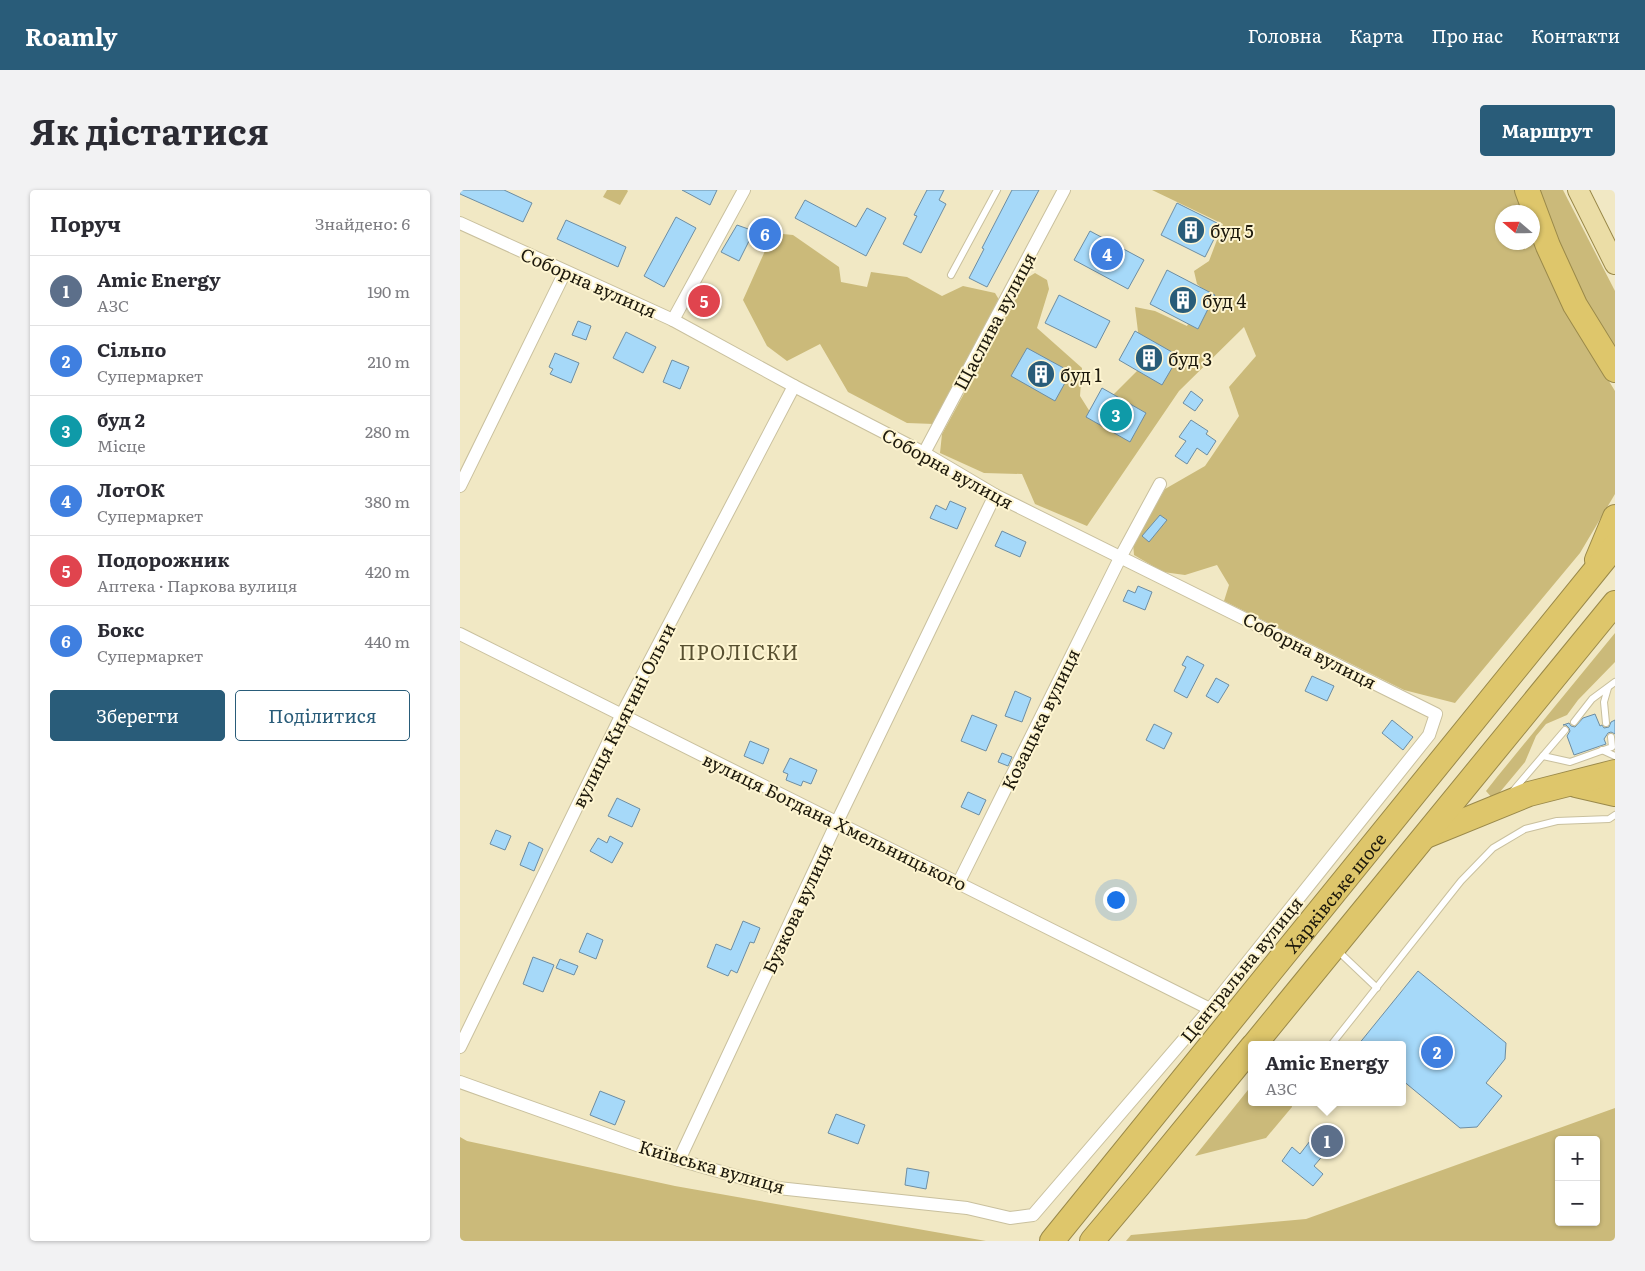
<!DOCTYPE html>
<html lang="uk">
<head>
<meta charset="utf-8">
<style>
  :root { --surface:#fff; --page:#f2f2f3; --text:#2b2b33; --muted:#7c7c81; --line:#e1e1e2; --accent:#295c79 }
  body { margin:0; font-family:Literata,serif; background:var(--page); color:var(--text) }
  .controls { position:absolute; right:15px; bottom:15px; display:grid; overflow:hidden; border-radius:5px; box-shadow:0 1px 4px #0004 }
  .controls button { width:45px; height:45px; display:grid; place-items:center; padding:0; border:0; border-bottom:1px solid var(--line); background:var(--surface); color:var(--text); font:25px sans-serif }
  .compass { position:absolute; left:1035px; top:15px; width:45px; height:45px; border-radius:50%; background:var(--surface); box-shadow:0 1px 4px #0004; rotate:290deg }
  .you { position:absolute; left:655px; top:709px; width:18px; height:18px; margin:-12px; border:4px solid #fff; border-radius:50%; background:#1a73e8; box-shadow:0 0 0 8px #1a73e833 }
  .badge { display:grid; place-items:center; width:32px; height:32px; border-radius:50%; background:var(--accent); color:#fff; font-size:16px; font-weight:700 }
  .pin { position:absolute; translate:-50% -50%; border:2px solid #fff; box-shadow:0 1px 5px #0006 }
  .popup { position:absolute; left:788px; top:851px; width:158px; height:65px; box-sizing:border-box; display:grid; place-content:center; border-radius:5px; background:var(--surface); filter:drop-shadow(0 1px 4px #0005); font-size:16px; white-space:nowrap; color:var(--muted) }
  .popup b { font-size:19px; color:var(--text) }
  .popup::after { content:''; position:absolute; left:50%; top:100%; margin-left:-10px; border:10px solid transparent; border-top-color:var(--surface) }
  .list { margin:0; padding:0; list-style:none }
  h2 { display:flex; justify-content:space-between; align-items:center; height:65px; margin:0; padding:0 20px; font-size:21px }
  h2 small { font-size:16px; font-weight:400; color:var(--muted) }
  .list li { display:grid; grid-template-columns:32px 1fr auto; gap:15px; align-items:center; box-sizing:border-box; height:70px; padding:0 20px; border-top:1px solid var(--line) }
  .list b { display:block; font-size:19px; white-space:nowrap }
  .list p { margin:0; font-size:16px; white-space:nowrap; color:var(--muted) }
  .list em { font-size:16px; font-style:normal; color:var(--muted) }
  .actions { display:flex; gap:10px; padding:15px 20px }
  .actions a { flex:1; padding:11px 0; border:1px solid var(--accent); border-radius:5px; text-align:center; font-size:18px; color:var(--accent) }
  .actions .main { background:var(--accent); color:#fff }
  .map { position:relative; flex:none; width:1155px; height:1051px; overflow:hidden; border-radius:5px }
  header { display:flex; align-items:center; gap:30px; box-sizing:border-box; height:70px; padding:0 25px; background:var(--accent); color:#fff }
  header strong { font-size:24px }
  nav { display:flex; gap:28px; margin-inline-start:auto; font-size:18px }
  .intro { display:flex; align-items:center; justify-content:space-between; box-sizing:border-box; height:120px; padding:0 30px }
  h1 { margin:0; font-size:35px }
  .button { padding:12px 22px; border-radius:5px; background:var(--accent); color:#fff; font-size:18px; font-weight:700 }
  main { display:flex; gap:30px; padding:0 30px }
  aside { flex:1; background:var(--surface); border-radius:5px; box-shadow:0 1px 4px #0004 }
  .map>svg:first-child { display:block }
  .green { fill:#cbba7a; fill-rule:evenodd }
  .building { fill:#a6d9f9; stroke:#6d8da2 }
  .lines { fill:none; stroke-linecap:round; stroke-linejoin:round }
  .lane-casing { stroke:#c9c09e; stroke-width:8 }
  .street-casing { stroke:#c9c09e; stroke-width:14 }
  .primary-casing { stroke:#9a894a; stroke-width:22 }
  .highway-casing { stroke:#9a894a; stroke-width:26 }
  .lane { stroke:#fff; stroke-width:6 }
  .street { stroke:#fff; stroke-width:12 }
  .primary { stroke:#ebdda6; stroke-width:20 }
  .highway { stroke:#dec66b; stroke-width:24 }
  .labels { text-anchor:middle; dominant-baseline:central; stroke-width:4; stroke-linejoin:round; paint-order:stroke }
  .poi-label { font-size:18px; fill:#1d190c; stroke:#fef5d1; text-anchor:start }
  .street-label { font-size:18px; fill:#1d190c; stroke:#fef5d1 }
  .quarter-label { font-size:20px; letter-spacing:1px; fill:#585031; stroke:#fef5d1 }
</style>
</head>
<body>
<header>
<strong>Roamly</strong>
<nav><a>Головна</a><a>Карта</a><a>Про нас</a><a>Контакти</a></nav>
</header>
<div class="intro"><h1>Як дістатися</h1><a class="button">Маршрут</a></div>
<main>
<aside>
<h2>Поруч<small>Знайдено: 6</small></h2>
<ul class="list">
<li><span class="badge" style="background:#5c6f8a">1</span><div><b>Amic Energy</b><p>АЗС</p></div><em>190 m</em></li>
<li><span class="badge" style="background:#3f7fe0">2</span><div><b>Сільпо</b><p>Супермаркет</p></div><em>210 m</em></li>
<li><span class="badge" style="background:#0f9aa8">3</span><div><b>буд 2</b><p>Місце</p></div><em>280 m</em></li>
<li><span class="badge" style="background:#3f7fe0">4</span><div><b>ЛотОК</b><p>Супермаркет</p></div><em>380 m</em></li>
<li><span class="badge" style="background:#e0444e">5</span><div><b>Подорожник</b><p>Аптека · Паркова вулиця</p></div><em>420 m</em></li>
<li><span class="badge" style="background:#3f7fe0">6</span><div><b>Бокс</b><p>Супермаркет</p></div><em>440 m</em></li>
</ul>
<div class="actions"><a class="main">Зберегти</a><a>Поділитися</a></div>
</aside>
<div class="map">
<svg width="1155" height="1051" viewBox="0 0 1155 1051">
  <rect width="100%" height="100%" fill="#f1e8c4"/>
  <g class="green">
    <path d="M147 0H167L168 1 160 15 143 7Z"/>
    <path d="M692 0H1058L1065 22H1042V52H1072L1073 45 1099 110 1155 201V304L1120 363 995 513 944 500 764 411 769 395 757 375 725 385 703 382 674 365 673 353 705 299 745 276 779 226 769 197 796 166 784 137 719 201 627 336 575 314 562 284 524 283 480 263 482 244 567 88 575 83 587 90 589 99 577 138 622 178 620 206 637 233 654 204 695 163 679 150 675 117 695 121 727 136 745 101 737 94 734 81 749 71 763 34Z"/>
    <path d="M1073 0H1103L1155 101V168L1143 150Z"/>
    <path d="M313 43 333 45 379 77 381 92 407 97 411 82 447 87 482 106 503 96 535 103 541 113 474 234 447 233 388 202 360 154 327 171 307 156 283 110Z"/>
    <path d="M1155 443V472L1118 510 1107 525 1086 534 1076 546 1065 572 1040 602 1033 609 1026 601 1037 587Z"/>
    <path d="M792 895V912H831L832 917 806 948 735 966Z"/>
    <path d="M1155 918V1051H666L671 1045 846 1029ZM1099 950H1136V1032H1099Z"/>
    <path d="M0 947 7 951 215 996 526 1051H0Z"/>
  </g>
  <g class="building">
    <path d="M0 0H44L72 13 63 32 0 4Z"/>
    <path d="M222 0H257L250 15Z"/>
    <path d="M467 0H484L479 10 486 14 461 63 443 54 457 26 454 25Z"/>
    <path d="M552 0H579L527 97 509 88 524 59 522 58Z"/>
    <path d="M345 10 396 37 407 18 426 28 406 66 335 28Z"/>
    <path d="M717 13 761 35 745 67 701 45Z"/>
    <path d="M216 27 236 38 204 97 184 86Z"/>
    <path d="M106 30 166 57 158 77 97 49Z"/>
    <path d="M277 35 294 41 279 71 261 62Z"/>
    <path d="M630 41 684 70 668 99 614 70Z"/>
    <path d="M707 80 755 105 738 139 690 114Z"/>
    <path d="M599 105 650 131 636 158 585 133Z"/>
    <path d="M118 131 131 136 126 150 112 145Z"/>
    <path d="M675 141 719 166 702 195 659 170Z"/>
    <path d="M166 142 196 157 183 183 153 168Z"/>
    <path d="M567 158 611 182 595 211 551 186Z"/>
    <path d="M95 163 119 173 111 193 90 184 93 179 89 177Z"/>
    <path d="M212 170 229 177 220 199 203 192Z"/>
    <path d="M642 198 686 223 670 252 626 227Z"/>
    <path d="M731 201 743 210 735 221 723 213Z"/>
    <path d="M731 230 748 241 746 244 756 251 747 265 737 258 727 274 715 266 726 251 719 247Z"/>
    <path d="M490 311 506 318 497 339 470 328 476 315 486 320Z"/>
    <path d="M700 325 707 330 689 352 682 346Z"/>
    <path d="M542 341 566 352 560 367 535 356Z"/>
    <path d="M678 396 692 402 685 420 663 411 668 400 675 403Z"/>
    <path d="M727 466 744 475 727 508 714 501 726 477 722 475Z"/>
    <path d="M852 486 874 496 867 511 845 501Z"/>
    <path d="M756 488 769 495 758 513 746 506Z"/>
    <path d="M555 501 571 508 562 532 545 526Z"/>
    <path d="M1135 524 1140 536 1142 535 1144 538 1149 537 1151 532 1155 530V544L1151 542 1148 543 1144 549 1146 554 1114 565 1107 546 1110 541 1109 538 1106 535H1103L1109 533 1111 536 1115 537 1123 528Z"/>
    <path d="M512 525 537 535 526 561 501 551Z"/>
    <path d="M932 530 953 547 943 560 922 543Z"/>
    <path d="M694 534 712 543 704 559 686 550Z"/>
    <path d="M290 551 309 559 303 574 284 566Z"/>
    <path d="M542 563 552 567 548 576 538 572Z"/>
    <path d="M330 568 357 580 351 594 343 591 341 596 326 590 328 584 323 582Z"/>
    <path d="M508 602 526 610 519 625 501 617Z"/>
    <path d="M157 608 180 619 172 637 148 626Z"/>
    <path d="M36 640 51 646 45 660 30 654Z"/>
    <path d="M150 646 163 653 152 673 130 661 138 648 147 653Z"/>
    <path d="M69 652 83 659 74 681 60 675Z"/>
    <path d="M283 731 300 738 294 753 290 752 277 783 271 780 268 786 247 777 256 754 271 760Z"/>
    <path d="M127 743 143 750 136 769 119 762Z"/>
    <path d="M73 767 94 775 83 802 63 794Z"/>
    <path d="M100 769 118 776 114 785 96 778Z"/>
    <path d="M958 781 1046 853 1045 869 1026 893 1042 906 1017 937 1000 938 942 890V855H898Z"/>
    <path d="M140 901 165 911 155 935 130 925Z"/>
    <path d="M376 924 405 935 398 954 368 943Z"/>
    <path d="M863 934 884 950 870 967 865 963 854 976 863 984 853 996 822 971 832 957 840 964Z"/>
    <path d="M447 978 469 982 466 999 445 995Z"/>
  </g>
  <g class="lines">
    <defs>
      <g id="lane">
        <path d="M491 85 537 0"/>
        <path d="M1114 532 1132 509 1155 492"/>
        <path d="M1146 533 1144 512 1148 498"/>
        <path d="M1142 560 1155 566"/>
        <path d="M1083 566 1110 572 1152 557 1151 547"/>
        <path d="M1052 602 1105 540"/>
        <path d="M878 761 917 798"/>
        <path d="M871 855 1001 691 1033 658 1065 639 1097 631 1149 629 1155 625"/>
      </g>
      <g id="street">
        <path d="M0 33 213 130 334 196 464 263 535 305 976 524 969 545 750 819 573 1025 550 1028 507 1018 318 998 219 970 0 892"/>
        <path d="M213 130 284 0"/>
        <path d="M464 263 604 0"/>
        <path d="M0 296 105 82"/>
        <path d="M0 444 750 819"/>
        <path d="M499 692 661 366 700 294"/>
        <path d="M0 857 161 526 334 196"/>
        <path d="M219 970 377 632 535 305"/>
      </g>
      <path id="primary" d="M1118 0 1155 74"/>
      <g id="highway">
        <path d="M1067 0 1088 56 1115 115 1155 180"/>
        <path d="M1137 370 1155 327"/>
        <path d="M1116 595 1155 604"/>
        <path d="M966 646 1069 604 1155 582"/>
        <path d="M794 855 1155 413"/>
        <path id="s1" d="M592 1051 1155 356"/>
        <path d="M632 1051 680 994 792 857"/>
      </g>
    </defs>
    <use href="#lane" class="lane-casing"/>
    <use href="#street" class="street-casing"/>
    <use href="#primary" class="primary-casing"/>
    <use href="#highway" class="highway-casing"/>
    <use href="#lane" class="lane"/>
    <use href="#street" class="street"/>
    <use href="#primary" class="primary"/>
    <use href="#highway" class="highway"/>
  </g>
  <defs>
    <symbol id="building-disc" viewBox="-11 -11 22 22"><circle r="9.5" fill="#295c79" stroke="#fef5d1"/><path d="M-4-6H4V6H1V3H-1V6H-4ZM-2.5-4.3h1.7v1.8h-1.7ZM.8-4.3h1.7v1.8H.8ZM-2.5-1h1.7V.8h-1.7ZM.8-1h1.7V.8H.8Z" fill="#fff"/></symbol>
  </defs>
  <g fill-rule="evenodd">
    <use href="#building-disc" x="715" y="24" width="32" height="32"/>
    <use href="#building-disc" x="707" y="94" width="32" height="32"/>
    <use href="#building-disc" x="673" y="152" width="32" height="32"/>
    <use href="#building-disc" x="565" y="168" width="32" height="32"/>
  </g>
  <g class="labels">
    <g class="poi-label">
      <text x="750" y="40">буд 5</text>
      <text x="742" y="110">буд 4</text>
      <text x="708" y="168">буд 3</text>
      <text x="600" y="184">буд 1</text>
    </g>
    <g class="street-label">
      <text transform="translate(129 92) rotate(24)">Соборна вулиця</text>
      <text transform="translate(534 131) rotate(-62)">Щаслива вулиця</text>
      <text transform="translate(488 278) rotate(29)">Соборна вулиця</text>
      <text transform="translate(850 460) rotate(27)">Соборна вулиця</text>
      <text transform="translate(163 525) rotate(-63)">вулиця Княгині Ольги</text>
      <text transform="translate(580 529) rotate(-64)">Козацька вулиця</text>
      <text transform="translate(375 631) rotate(26)">вулиця Богдана Хмельницького</text>
      <text stroke="none"><textPath href="#s1" startOffset="449">Харківське шосе</textPath></text>
      <text transform="translate(337 718) rotate(-65)">Бузкова вулиця</text>
      <text transform="translate(781 779) rotate(-51)">Центральна вулиця</text>
      <text transform="translate(252 976) rotate(16)">Київська вулиця</text>
    </g>
    <g class="quarter-label">
      <text x="279" y="461">ПРОЛІСКИ</text>
    </g>
  </g>
</svg>
<div class="controls">
<button>+</button>
<button>−</button>
</div>
<svg class="compass" viewBox="-18 -18 36 36"><path d="M0-13l5 13h-10z" fill="#e53935"/><path d="M0 13l5-13h-10z" fill="#7c7c81"/></svg>
<div class="you"></div>
<div class="pin badge" style="left:867px;top:951px;background:#5c6f8a">1</div>
<div class="popup"><b>Amic Energy</b>АЗС</div>
<div class="pin badge" style="left:977px;top:862px;background:#3f7fe0">2</div>
<div class="pin badge" style="left:656px;top:225px;background:#0f9aa8">3</div>
<div class="pin badge" style="left:647px;top:64px;background:#3f7fe0">4</div>
<div class="pin badge" style="left:244px;top:111px;background:#e0444e">5</div>
<div class="pin badge" style="left:305px;top:44px;background:#3f7fe0">6</div>
</div>
</main>
</body>
</html>
